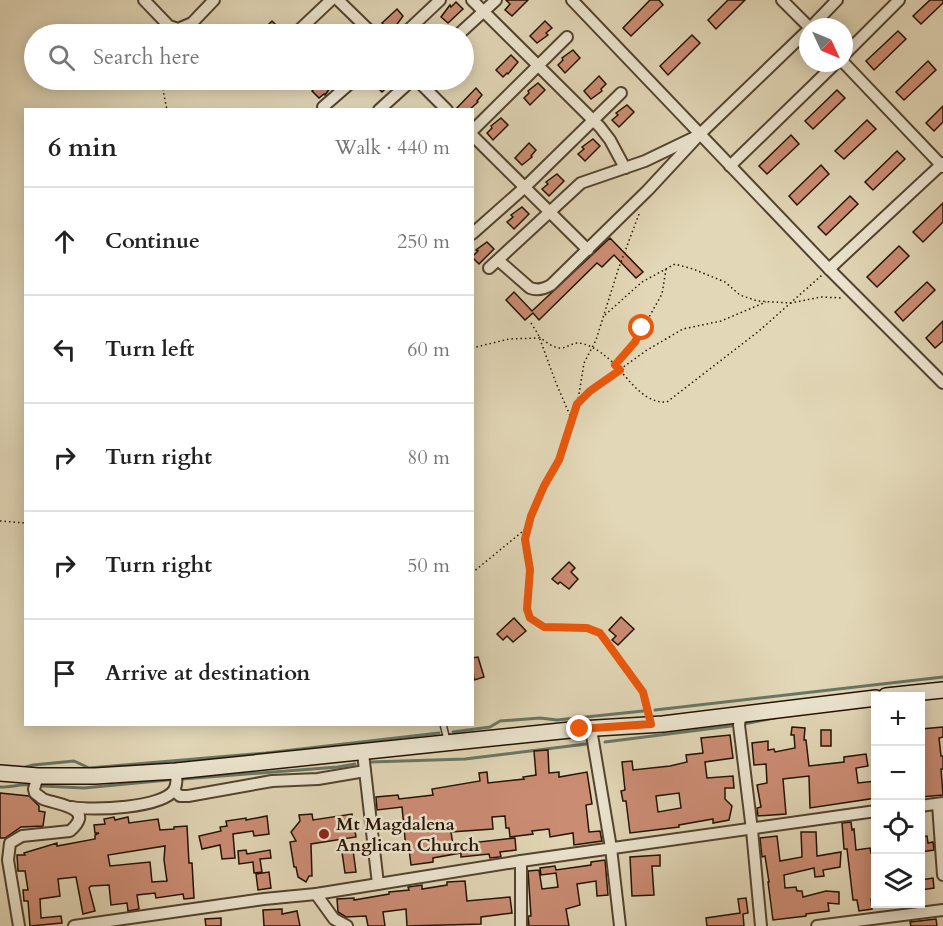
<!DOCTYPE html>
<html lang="en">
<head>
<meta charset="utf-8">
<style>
  :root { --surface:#fff; --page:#f6f6f6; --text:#222; --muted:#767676; --line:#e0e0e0 }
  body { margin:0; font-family:Cardo,serif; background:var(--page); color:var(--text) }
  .controls { position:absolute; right:18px; bottom:18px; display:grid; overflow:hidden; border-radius:0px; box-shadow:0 3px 15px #0003 }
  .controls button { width:54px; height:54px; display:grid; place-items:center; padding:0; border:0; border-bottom:2px solid var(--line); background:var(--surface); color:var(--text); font:30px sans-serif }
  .compass { position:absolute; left:799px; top:18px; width:54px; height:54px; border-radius:50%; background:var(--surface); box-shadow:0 3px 15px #0003; rotate:134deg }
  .stop { position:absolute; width:18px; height:18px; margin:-14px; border:4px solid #ea580c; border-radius:50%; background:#fff }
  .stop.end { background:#ea580c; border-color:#fff; box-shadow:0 2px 6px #0008 }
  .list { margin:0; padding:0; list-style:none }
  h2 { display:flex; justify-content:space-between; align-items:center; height:78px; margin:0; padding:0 24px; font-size:26px }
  h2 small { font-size:20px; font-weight:400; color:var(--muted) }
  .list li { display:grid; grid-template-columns:39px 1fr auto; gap:18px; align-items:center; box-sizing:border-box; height:108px; padding:0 24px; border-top:2px solid var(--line) }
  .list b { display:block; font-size:22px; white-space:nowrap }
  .list em { font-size:20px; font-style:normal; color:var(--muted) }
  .icon { flex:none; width:33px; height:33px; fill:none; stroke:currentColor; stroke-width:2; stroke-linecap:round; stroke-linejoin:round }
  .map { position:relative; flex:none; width:943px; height:926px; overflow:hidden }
  .search { position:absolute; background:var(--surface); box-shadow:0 3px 15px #0003; left:24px; top:24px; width:450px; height:66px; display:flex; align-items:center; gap:15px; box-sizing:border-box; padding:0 21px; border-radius:33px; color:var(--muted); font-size:22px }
  .panel { position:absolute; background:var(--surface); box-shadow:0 3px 15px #0003; left:24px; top:108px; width:450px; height:618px; border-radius:0px }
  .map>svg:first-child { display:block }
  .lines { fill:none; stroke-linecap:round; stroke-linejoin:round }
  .stream { stroke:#687766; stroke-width:3 }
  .building { fill:#cc8d75; stroke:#231201; stroke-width:1.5; fill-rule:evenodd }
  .lane-casing { stroke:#53432e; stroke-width:8 }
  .street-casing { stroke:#53432e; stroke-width:14 }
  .secondary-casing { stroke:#231201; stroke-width:18 }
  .path { stroke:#231201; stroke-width:1.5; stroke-dasharray:1.5 3; stroke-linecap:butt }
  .lane { stroke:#ece5d0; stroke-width:5 }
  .street { stroke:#ece5d0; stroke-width:10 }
  .secondary { stroke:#ece5d0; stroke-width:15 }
  .route { stroke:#ea580c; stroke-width:8 }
  .poi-dot { fill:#8f2418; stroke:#ece5d0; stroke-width:2 }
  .labels { text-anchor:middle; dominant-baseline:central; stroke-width:5; stroke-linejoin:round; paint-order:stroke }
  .poi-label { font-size:18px; font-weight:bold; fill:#231201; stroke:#ece5d0; text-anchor:start }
</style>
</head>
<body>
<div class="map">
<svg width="943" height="926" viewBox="0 0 943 926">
  <rect width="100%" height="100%" fill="#e2d7b7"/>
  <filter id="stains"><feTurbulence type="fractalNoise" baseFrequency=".00333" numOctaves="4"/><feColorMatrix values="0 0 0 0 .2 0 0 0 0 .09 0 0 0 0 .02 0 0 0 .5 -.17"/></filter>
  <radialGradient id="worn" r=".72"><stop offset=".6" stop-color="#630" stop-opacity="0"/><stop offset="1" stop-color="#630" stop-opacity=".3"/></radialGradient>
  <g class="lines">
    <g class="stream">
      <path d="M655 710 943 677"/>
      <path d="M453 732 490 727 500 721 540 718 557 720 643 711"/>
      <path d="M605 742 739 725 784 716"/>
      <path d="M371 762 465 759 586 744"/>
      <path d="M22 768 33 765 74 761 89 768 266 753 439 733"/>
      <path d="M183 779 338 767 355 764"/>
      <path d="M43 786 84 788 168 780"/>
      <path d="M0 787C10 788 18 784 28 785"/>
    </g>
  </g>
  <g class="building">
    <path d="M506 0H528L512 16 505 10 510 4Z"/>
    <path d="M650 0H659L663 5 631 36 623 28Z"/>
    <path d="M728 0H745L716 29 708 20Z"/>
    <path d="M930 0H943V3L921 24 913 16Z"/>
    <path d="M456 2 463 9 448 23 441 17 450 5 451 7Z"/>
    <path d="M397 9 403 16 395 27 394 26 389 30 382 23Z"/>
    <path d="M272 21 279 28 272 34H259Z"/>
    <path d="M545 21 552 28 546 33 548 35 537 43 530 36Z"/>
    <path d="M898 31 906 39 874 70 866 61Z"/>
    <path d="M692 35 700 43 668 75 660 66Z"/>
    <path d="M573 50 580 58 565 73 558 65 563 60 562 58Z"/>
    <path d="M511 55 518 62 508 74 507 73 503 77 496 70Z"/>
    <path d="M928 61 936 70 904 100 896 92Z"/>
    <path d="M599 76 606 84 601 89 602 91 591 99 584 91Z"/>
    <path d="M324 80H329L333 84 325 95 324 94 319 98 312 91Z"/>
    <path d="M381 80H395L382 92 375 85Z"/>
    <path d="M538 83 545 90 530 105 524 98 529 93 528 91Z"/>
    <path d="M476 88 482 95 477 101 478 102 469 110H455Z"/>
    <path d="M837 90 845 98 813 129 805 121Z"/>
    <path d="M627 105 634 112 619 127 612 120 618 115 616 113Z"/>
    <path d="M943 106V122L934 131 926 123Z"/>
    <path d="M501 118 508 125 493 140 487 133 492 128 491 126Z"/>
    <path d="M867 120 876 129 844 159 835 151Z"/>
    <path d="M791 135 799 144 767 174 759 166Z"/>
    <path d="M593 139 600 146 585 161 578 154 584 149 582 147Z"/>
    <path d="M529 143 536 150 531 156 532 157 522 165 515 158Z"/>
    <path d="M897 151 905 159 873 190 865 182Z"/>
    <path d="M821 165 829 174 797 205 789 196Z"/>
    <path d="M557 174 564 181 549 196 542 189 548 184 546 182Z"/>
    <path d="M850 196 858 204 826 235 818 227Z"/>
    <path d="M943 203V222L923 242 913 232Z"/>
    <path d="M522 207 529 214 514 229 507 222 513 217 511 215Z"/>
    <path d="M610 238 643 272 636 278 614 255 602 267 597 263 539 320 533 313 525 320 506 300 514 292 532 311Z"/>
    <path d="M487 242 494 249 479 264 472 257 478 251 476 250Z"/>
    <path d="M899 246 909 256 877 287 867 277Z"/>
    <path d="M927 282 935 290 903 321 895 312Z"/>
    <path d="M943 321V341L935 348 926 338Z"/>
    <path d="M569 562 575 568 571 572 578 579 569 589 560 582 558 584 552 579Z"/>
    <path d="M621 617 634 629 618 645 612 640 616 636 609 630Z"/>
    <path d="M514 618 526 631 513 642 507 636 503 640 497 634Z"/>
    <path d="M478 657 484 677 474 680 472 658Z"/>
    <path d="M792 727 805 728 804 740H806L809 766 844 762V757L866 754 868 766 856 768 858 783 876 781V798L810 808 809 776 783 779 786 814 758 816 757 808 761 807 757 785 767 783 766 764 754 765 752 743 768 741V750L774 749 775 752 795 748 794 735H791Z"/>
    <path d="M943 727V737L939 738 941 756H943V769H941L943 795 921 797V729Z"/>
    <rect x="821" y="730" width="10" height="16"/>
    <path d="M730 735 733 758 705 762 707 778 733 776 734 788H725V799L732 806 729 820 713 823V819L679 825V827L630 833 626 801H623L621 791 625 790 622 762 632 761 633 770 670 766 687 762 686 755 703 753 701 738ZM679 793 681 808 658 812 656 796Z"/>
    <path d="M548 750 549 773 559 772V777L587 772 592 804 586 805 589 832 600 831 602 841 574 845 573 833 550 837 549 829 532 831 533 834 510 837 509 828H506L505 816 492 817 493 829 451 832 453 845 515 838 516 850 500 852 501 857H499L490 858 489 854 461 857V853L433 858V862L411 865 409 849H406L402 807 377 810 376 797 398 795 399 799 433 795 432 789 480 781 479 773 487 772 488 783 524 779 523 777 536 775 534 751Z"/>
    <path d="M0 793 29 796 39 806V811L45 812 43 826 21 827 5 838H0Z"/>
    <path d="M312 814 313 820 352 814 356 837 311 844 312 876H309L306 882 298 877 296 867H294L290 842 296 841 291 832 300 821 299 815Z"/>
    <path d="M267 816 269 834 254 836 253 831 233 834 235 858 222 859 220 845 202 849 199 836 221 831 220 827 227 826 226 821 246 818V820Z"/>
    <path d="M114 817 115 820 128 817 129 823 158 819 160 830 174 829V827L187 826 189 863H192L194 898 184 899 183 894 156 898 155 893 137 895 139 909 128 911 127 903 111 905 109 885 91 886 89 888 95 911 83 914 76 877 58 879 60 896 40 899 41 918 61 916 62 923 30 926 28 901H24L23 890H28L25 871H18L17 855H25L24 853 57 843V846L95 839V835L99 833H95L94 825 105 824 104 819ZM165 846 164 860 167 881 152 882 150 862 110 866 108 855Z"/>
    <path d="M851 822 852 830 854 829 856 850 870 848 871 853 876 852V898L871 899 872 909 859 911 857 900H853L847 849H844L842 823Z"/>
    <path d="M801 832H816L817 856 841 852 840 867 823 870 824 876 815 877 814 868 784 875 785 888 796 887 797 891H802L803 897 826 891 839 892V904L828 903 829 911 806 914V916L773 920 768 882H769L765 856 762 857 760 838 777 836 780 861 802 857Z"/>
    <path d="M927 836 928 843 933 842 934 850 921 852V837Z"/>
    <path d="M246 850 247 854 270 850 271 858 260 859 262 872 254 873 253 862 239 864 238 851Z"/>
    <path d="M353 850 356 872 345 873 342 852Z"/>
    <path d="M660 855V866H652L654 895 632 896 630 857Z"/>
    <path d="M605 860 608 895 597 896 596 881 577 884 580 905 566 909 569 926H529L528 916H531L528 871 539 870 542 889 558 887 556 873 541 875 540 868 555 866 556 870 591 865V862Z"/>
    <path d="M269 872 271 888 258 890 256 874Z"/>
    <path d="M933 878 934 888 921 890V880Z"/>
    <path d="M465 881 467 901 510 897 512 913 481 917V924L407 926 406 909 383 912 385 926H368L366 916 346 917 338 912 337 899 354 898V900L389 894V892L409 890 408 887 422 885V889L447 885V882Z"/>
    <path d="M746 898 748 913 743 914 744 926H707L706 918 740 913 738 899Z"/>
    <path d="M282 909V914L297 911 300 926H264L263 910Z"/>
    <path d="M221 918V926H206L205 919Z"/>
    <path d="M936 919 937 926H911L910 922Z"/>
  </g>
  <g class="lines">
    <defs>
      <path id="lane" d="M443 724 447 740"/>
      <g id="street">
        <path d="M144 0 169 26 178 29 192 23 214 0"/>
        <path d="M338 0 373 34"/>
        <path d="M472 0 600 127 610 140 625 168"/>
        <path d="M572 0 829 269 943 383"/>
        <path d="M782 0 809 27"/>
        <path d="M811 27 837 0"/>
        <path d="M295 34 331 0"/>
        <path d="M404 34 440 0"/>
        <path d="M459 34 496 0"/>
        <path d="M844 55 899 0"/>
        <path d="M844 63 943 167"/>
        <path d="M417 80 447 110"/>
        <path d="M323 107 354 80"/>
        <path d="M379 110 412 80"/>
        <path d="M472 131 567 37"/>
        <path d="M472 135 588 250"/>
        <path d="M730 166 836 63"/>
        <path d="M472 234 525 187 621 93"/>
        <path d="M498 260 530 288C538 291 544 289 551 285L648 190 700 134 808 30"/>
        <path d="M489 268 581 183 645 161 695 137"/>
        <path d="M829 269 943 163"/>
        <path d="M741 713 739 725 752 830 761 926"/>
        <path d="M591 729 611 848 620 926"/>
        <path d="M363 753 378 884"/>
        <path d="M174 791 180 796H188L272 781 318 779 365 771"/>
        <path d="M938 804 943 875"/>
        <path d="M920 806 943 803"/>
        <path d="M72 807C92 811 163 808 174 790 178 784 176 777 176 771"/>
        <path d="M521 861V926"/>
        <path d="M316 894 334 919 347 926"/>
        <path d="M19 926 8 860 10 843 22 836 70 831C98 807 54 804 43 799 40 797 38 795 35 793L34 789 38 776"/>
        <path d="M74 926 264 899 316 894 521 861 876 811"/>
        <path d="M817 926 943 910"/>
      </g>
      <g id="secondary">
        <path d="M886 696 943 690"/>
        <path d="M0 773 38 776H95L176 771 580 729 663 724 876 698"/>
      </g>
    </defs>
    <use href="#lane" class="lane-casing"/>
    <use href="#street" class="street-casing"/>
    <use href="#secondary" class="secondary-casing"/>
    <g class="path">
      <path d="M161 80 167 110"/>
      <path d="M639 214 618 270 596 340 584 363 578 400 559 460 544 486 532 516 525 539 530 570 527 609 530 618 544 627 587 628 600 633 643 691 648 713"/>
      <path d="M605 315 642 282 675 264 693 269 725 282 740 295 757 301 791 303 821 297 843 298"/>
      <path d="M531 323 538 334 556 383 572 420"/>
      <path d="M539 337C545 341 553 348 560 348 567 348 572 343 578 343 586 343 598 350 604 355 624 369 639 404 667 402L759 331 822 275"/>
      <path d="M472 348 509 339 539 338"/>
      <path d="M616 364 635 342 662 294 666 269"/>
      <path d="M578 403 590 391 647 350 683 329 721 321 766 302"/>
      <path d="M0 521 26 523"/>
      <path d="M472 573 528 527"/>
    </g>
    <use href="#lane" class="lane"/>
    <use href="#street" class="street"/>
    <use href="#secondary" class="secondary"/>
  </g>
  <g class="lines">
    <path class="route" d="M580 729 651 724 643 692 600 633 587 628 544 627 530 618 527 609 530 570 525 539 531 516 544 486 559 460 577 404 590 391 620 370 615 365 635 342 642 328"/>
  </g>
  <circle class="poi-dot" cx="324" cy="834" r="6"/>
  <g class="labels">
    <g class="poi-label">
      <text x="336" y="824">Mt Magdalena<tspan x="336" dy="21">Anglican Church</tspan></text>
    </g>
  </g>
  <rect width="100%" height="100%" filter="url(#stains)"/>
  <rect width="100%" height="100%" fill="url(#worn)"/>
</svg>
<div class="controls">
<button>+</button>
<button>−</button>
<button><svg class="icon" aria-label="locate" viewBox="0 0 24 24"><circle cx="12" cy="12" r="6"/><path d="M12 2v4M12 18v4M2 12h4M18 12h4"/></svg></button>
<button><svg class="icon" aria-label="layers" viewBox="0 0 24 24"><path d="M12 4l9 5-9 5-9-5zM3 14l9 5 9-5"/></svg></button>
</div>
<svg class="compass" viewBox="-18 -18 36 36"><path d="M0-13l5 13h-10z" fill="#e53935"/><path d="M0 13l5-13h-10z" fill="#767676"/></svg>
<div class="stop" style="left:642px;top:328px"></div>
<div class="stop end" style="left:580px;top:729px"></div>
<div class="search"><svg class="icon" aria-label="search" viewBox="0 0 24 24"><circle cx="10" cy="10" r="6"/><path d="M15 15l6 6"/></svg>Search here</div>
<section class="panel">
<h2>6 min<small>Walk · 440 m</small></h2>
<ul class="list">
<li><svg class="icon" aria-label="ahead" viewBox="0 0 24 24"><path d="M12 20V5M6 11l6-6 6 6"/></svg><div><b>Continue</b></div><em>250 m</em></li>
<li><svg class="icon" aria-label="left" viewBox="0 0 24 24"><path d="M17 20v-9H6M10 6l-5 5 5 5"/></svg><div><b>Turn left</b></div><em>60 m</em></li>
<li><svg class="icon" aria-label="right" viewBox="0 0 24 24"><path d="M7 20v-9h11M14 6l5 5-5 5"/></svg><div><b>Turn right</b></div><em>80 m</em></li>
<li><svg class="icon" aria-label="right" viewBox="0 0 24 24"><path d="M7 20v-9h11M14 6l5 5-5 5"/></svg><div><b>Turn right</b></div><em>50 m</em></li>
<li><svg class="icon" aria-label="arrive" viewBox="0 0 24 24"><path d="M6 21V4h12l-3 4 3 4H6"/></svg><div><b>Arrive at destination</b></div></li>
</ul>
</section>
</div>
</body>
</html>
